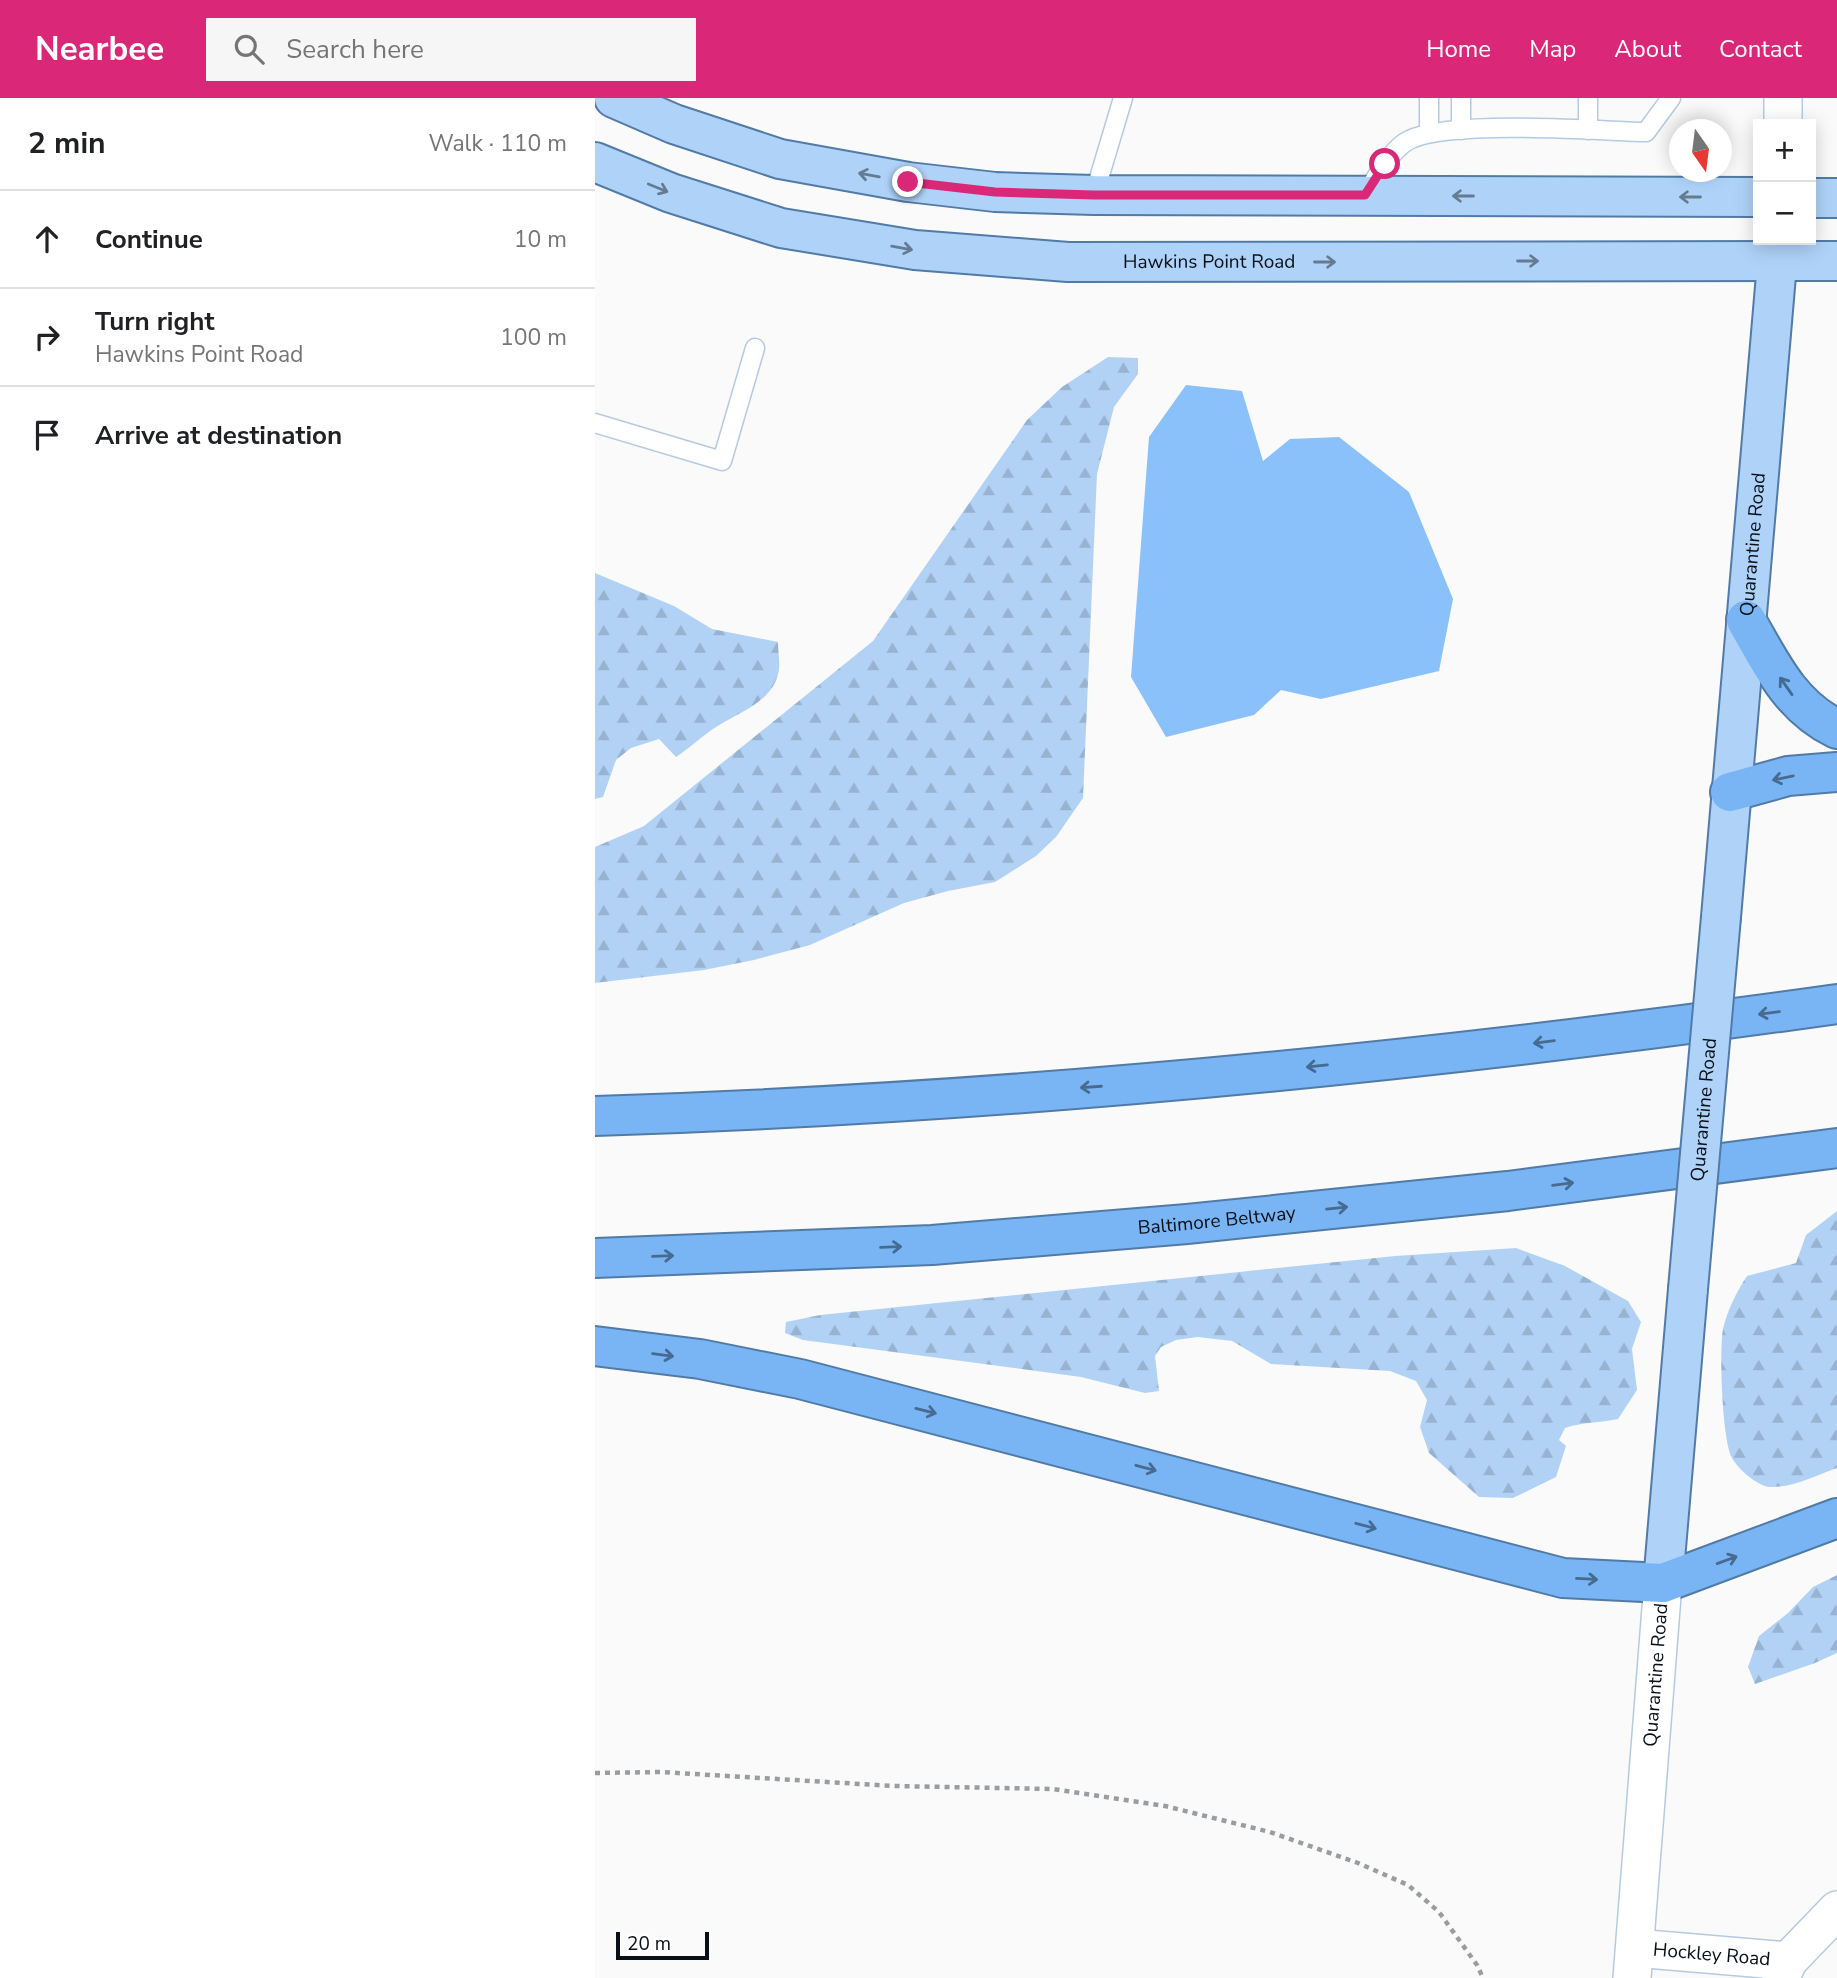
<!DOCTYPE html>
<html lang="en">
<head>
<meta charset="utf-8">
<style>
  :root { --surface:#fff; --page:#f6f6f6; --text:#202124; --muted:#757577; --line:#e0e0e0; --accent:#db2777 }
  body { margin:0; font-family:"Nunito Sans",sans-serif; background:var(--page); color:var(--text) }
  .controls { position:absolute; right:21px; top:21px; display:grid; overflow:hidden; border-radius:0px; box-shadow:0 4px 18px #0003 }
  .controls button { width:63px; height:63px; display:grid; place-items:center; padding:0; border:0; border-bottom:2px solid var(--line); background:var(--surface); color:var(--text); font:35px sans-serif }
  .compass { position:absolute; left:1074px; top:21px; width:63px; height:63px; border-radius:50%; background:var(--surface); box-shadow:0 4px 18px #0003; rotate:166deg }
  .scale { position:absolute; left:21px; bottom:18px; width:93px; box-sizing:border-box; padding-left:7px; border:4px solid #080f16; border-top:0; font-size:19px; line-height:24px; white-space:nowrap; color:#080f16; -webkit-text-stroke:5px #fff; paint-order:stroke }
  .stop { position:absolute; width:21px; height:21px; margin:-16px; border:5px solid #db2777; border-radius:50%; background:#fff }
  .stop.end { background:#db2777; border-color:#fff; box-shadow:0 2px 7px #0008 }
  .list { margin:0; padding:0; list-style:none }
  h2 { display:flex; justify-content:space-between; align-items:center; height:91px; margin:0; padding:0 28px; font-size:30px }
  h2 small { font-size:23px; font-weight:400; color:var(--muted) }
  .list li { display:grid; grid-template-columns:46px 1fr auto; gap:21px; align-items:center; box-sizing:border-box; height:98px; padding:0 28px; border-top:2px solid var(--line) }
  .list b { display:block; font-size:26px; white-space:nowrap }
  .list p { margin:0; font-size:23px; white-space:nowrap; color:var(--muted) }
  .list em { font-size:23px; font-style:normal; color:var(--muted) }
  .icon { flex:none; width:38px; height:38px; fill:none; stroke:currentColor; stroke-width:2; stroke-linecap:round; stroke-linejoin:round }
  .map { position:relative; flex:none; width:1242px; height:1880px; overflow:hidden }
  header { display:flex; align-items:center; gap:42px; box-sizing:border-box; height:98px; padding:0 35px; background:var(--accent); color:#fff }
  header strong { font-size:33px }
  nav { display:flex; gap:38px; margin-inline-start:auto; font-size:24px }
  .search { width:490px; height:63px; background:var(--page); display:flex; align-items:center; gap:18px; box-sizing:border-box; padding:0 24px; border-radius:0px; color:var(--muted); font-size:26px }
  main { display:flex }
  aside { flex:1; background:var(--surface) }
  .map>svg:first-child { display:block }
  .forest { fill:url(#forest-firs) }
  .water { fill:#8ac1fb }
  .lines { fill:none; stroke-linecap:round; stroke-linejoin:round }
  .lane-casing { stroke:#b5cae2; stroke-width:21 }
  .street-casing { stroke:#b5cae2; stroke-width:40 }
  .primary-casing { stroke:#517ba6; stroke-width:42 }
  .highway-casing { stroke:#517ba6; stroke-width:42 }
  .path { stroke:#9a9da0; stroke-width:4.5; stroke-dasharray:5 5; stroke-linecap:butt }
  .lane { stroke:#fff; stroke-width:18 }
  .street { stroke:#fff; stroke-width:37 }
  .primary { stroke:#afd3f8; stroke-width:38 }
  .highway { stroke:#79b5f4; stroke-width:38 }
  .primary-bridge-casing { stroke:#517ba6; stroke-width:42; stroke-linecap:butt }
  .primary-bridge { stroke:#afd3f8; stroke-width:38 }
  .oneway { stroke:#647b92 }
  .oneway2 { stroke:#466a90 }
  .route { stroke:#db2777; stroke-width:9 }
  .labels { text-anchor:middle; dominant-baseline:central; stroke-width:7; stroke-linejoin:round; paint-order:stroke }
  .street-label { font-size:19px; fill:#080f16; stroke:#fff }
</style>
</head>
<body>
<header>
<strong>Nearbee</strong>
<div class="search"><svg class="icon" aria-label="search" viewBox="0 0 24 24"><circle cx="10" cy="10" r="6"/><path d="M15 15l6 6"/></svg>Search here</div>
<nav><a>Home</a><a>Map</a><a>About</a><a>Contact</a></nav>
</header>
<main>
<aside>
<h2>2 min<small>Walk · 110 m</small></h2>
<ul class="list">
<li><svg class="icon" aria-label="ahead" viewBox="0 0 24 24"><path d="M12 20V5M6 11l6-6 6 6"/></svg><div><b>Continue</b></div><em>10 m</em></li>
<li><svg class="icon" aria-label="right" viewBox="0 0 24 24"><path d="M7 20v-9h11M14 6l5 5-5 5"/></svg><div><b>Turn right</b><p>Hawkins Point Road</p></div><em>100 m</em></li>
<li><svg class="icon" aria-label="arrive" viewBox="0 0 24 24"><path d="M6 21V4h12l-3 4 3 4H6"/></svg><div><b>Arrive at destination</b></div></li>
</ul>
</aside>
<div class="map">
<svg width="1242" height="1880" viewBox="0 0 1242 1880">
  <defs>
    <pattern id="forest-firs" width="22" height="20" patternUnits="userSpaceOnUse" patternTransform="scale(1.75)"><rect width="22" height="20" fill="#b2d2f5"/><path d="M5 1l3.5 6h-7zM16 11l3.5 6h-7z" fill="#98b3d1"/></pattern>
  </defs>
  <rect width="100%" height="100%" fill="#fafafa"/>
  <g class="forest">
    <path d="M513 259 543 260V276L519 309 502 376 488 700 461 739 441 758 400 784 353 793 309 805 215 847 159 862 109 872 0 885V749L49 728 278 543 432 322 467 289Z"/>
    <path d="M0 475 79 508 117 531 183 544C183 553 185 563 184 571 180 603 145 614 121 629 107 638 95 650 81 659L64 641 36 650 21 662 8 699 0 701Z"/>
    <path d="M1242 1113V1370C1222 1377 1197 1390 1175 1389 1162 1388 1143 1371 1137 1360 1127 1342 1124 1253 1128 1231 1132 1213 1142 1193 1152 1178L1201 1165 1211 1137Z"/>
    <path d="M921 1150 970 1168 1033 1203 1046 1224 1037 1251 1042 1292 1023 1321C1005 1325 987 1324 970 1330L964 1342 971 1348 961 1379 918 1400 884 1399 834 1355 825 1329 832 1302 821 1283 795 1273 676 1266 637 1243 603 1239 581 1242 566 1249 560 1258 564 1293 550 1295 486 1279 208 1242 190 1235 191 1224 225 1217 800 1158Z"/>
    <path d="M1242 1477V1555L1220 1565 1160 1586 1153 1569 1164 1538 1193 1515 1218 1489Z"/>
  </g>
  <path class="water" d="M591 287 647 293 668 363 695 341 744 339 814 394 858 501 844 573 726 601 686 592 659 617 571 639 536 579 554 339Z"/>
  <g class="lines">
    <defs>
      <g id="lane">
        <path d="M834 0V35"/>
        <path d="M866 0V32"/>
        <path d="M993 0V32"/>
        <path d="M499 97 528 0"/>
        <path d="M770 97C782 79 792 58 809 45 842 20 1003 33 1051 34L1076 0"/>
        <path d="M0 325 127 363 160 250"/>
      </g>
      <g id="street">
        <path d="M1188 0V26"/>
        <path id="s1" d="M1040 1850 1193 1863"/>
        <path id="s2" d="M1037 1880 1068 1485"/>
        <path d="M1186 1880 1193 1863 1242 1812"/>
      </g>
      <g id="primary">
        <path d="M19 0 79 26 185 61 313 84 400 94 499 97 1163 99"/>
        <path id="s3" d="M0 64 76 95 186 130 320 152 473 164 1242 163"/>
        <path d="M1216 100H1242"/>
        <path id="s4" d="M1126 819 1184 142"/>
        <path d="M1068 1485 1093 1191"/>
      </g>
      <g id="highway">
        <path d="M1151 522C1176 566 1195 608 1242 631"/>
        <path d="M1135 694 1193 678 1242 674"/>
        <path d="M0 1018C415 1005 831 964 1242 906"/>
        <path id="s5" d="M0 1160 337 1147 592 1126 913 1093 1242 1050"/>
        <path d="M0 1248 105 1261 205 1281 968 1480 1068 1485 1242 1420"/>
      </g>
    </defs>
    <use href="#lane" class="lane-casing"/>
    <use href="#street" class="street-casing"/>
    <use href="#primary" class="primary-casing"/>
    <use href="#highway" class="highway-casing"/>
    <path class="path" d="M0 1675 66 1674 299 1688 458 1691 570 1708 675 1734 763 1765 813 1787 844 1814 882 1867 888 1880"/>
    <use href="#lane" class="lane"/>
    <use href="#street" class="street"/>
    <use href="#primary" class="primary"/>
    <use href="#highway" class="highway"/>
    <defs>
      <g id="primary-bridge">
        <path id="s6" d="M1093 1191 1126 819"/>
      </g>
    </defs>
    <use href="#primary-bridge" class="primary-bridge-casing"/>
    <use href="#primary-bridge" class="primary-bridge"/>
  </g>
  <defs><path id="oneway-shaft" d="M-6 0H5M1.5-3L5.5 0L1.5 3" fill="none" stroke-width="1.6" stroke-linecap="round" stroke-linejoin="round" transform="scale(1.75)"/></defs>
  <g class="oneway">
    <use href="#oneway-shaft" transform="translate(274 77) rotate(-170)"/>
    <use href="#oneway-shaft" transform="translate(63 90) rotate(22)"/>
    <use href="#oneway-shaft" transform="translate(868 98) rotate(-180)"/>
    <use href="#oneway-shaft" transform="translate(1095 99) rotate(-180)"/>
    <use href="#oneway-shaft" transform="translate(307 150) rotate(10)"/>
    <use href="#oneway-shaft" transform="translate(933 163)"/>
    <use href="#oneway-shaft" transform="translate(730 164)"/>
  </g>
  <g class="oneway2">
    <use href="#oneway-shaft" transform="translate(1191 588) rotate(-125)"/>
    <use href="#oneway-shaft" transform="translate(1188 680) rotate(168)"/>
    <use href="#oneway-shaft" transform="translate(1174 915) rotate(173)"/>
    <use href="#oneway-shaft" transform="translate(949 944) rotate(173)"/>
    <use href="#oneway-shaft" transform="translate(722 968) rotate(174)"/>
    <use href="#oneway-shaft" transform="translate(496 989) rotate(176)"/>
    <use href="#oneway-shaft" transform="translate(968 1086) rotate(-7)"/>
    <use href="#oneway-shaft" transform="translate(742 1110) rotate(-6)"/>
    <use href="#oneway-shaft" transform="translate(296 1149) rotate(-2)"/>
    <use href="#oneway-shaft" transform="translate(68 1158) rotate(-2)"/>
    <use href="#oneway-shaft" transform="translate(68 1257) rotate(7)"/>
    <use href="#oneway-shaft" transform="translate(331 1313) rotate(14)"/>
    <use href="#oneway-shaft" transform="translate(551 1370) rotate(15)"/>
    <use href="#oneway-shaft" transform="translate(771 1428) rotate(15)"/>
    <use href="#oneway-shaft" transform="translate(1132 1462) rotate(-20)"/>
    <use href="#oneway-shaft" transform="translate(992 1481) rotate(3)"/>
  </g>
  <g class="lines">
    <path class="route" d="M313 84 400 94 499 97H770L790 66"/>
  </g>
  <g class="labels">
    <g class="street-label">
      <text stroke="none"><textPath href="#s3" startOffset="628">Hawkins Point Road</textPath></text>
      <text stroke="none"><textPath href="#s4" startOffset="374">Quarantine Road</textPath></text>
      <text stroke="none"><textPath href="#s6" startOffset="180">Quarantine Road</textPath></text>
      <text stroke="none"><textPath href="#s5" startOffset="623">Baltimore Beltway</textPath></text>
      <text stroke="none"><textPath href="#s2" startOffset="304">Quarantine Road</textPath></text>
      <text stroke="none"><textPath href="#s1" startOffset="77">Hockley Road</textPath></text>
    </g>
  </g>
</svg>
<div class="controls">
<button>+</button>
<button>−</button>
</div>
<svg class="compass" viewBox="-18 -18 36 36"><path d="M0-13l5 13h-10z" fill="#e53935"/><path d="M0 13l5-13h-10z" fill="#757577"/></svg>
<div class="scale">20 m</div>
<div class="stop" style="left:790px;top:66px"></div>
<div class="stop end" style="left:313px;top:84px"></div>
</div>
</main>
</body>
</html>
